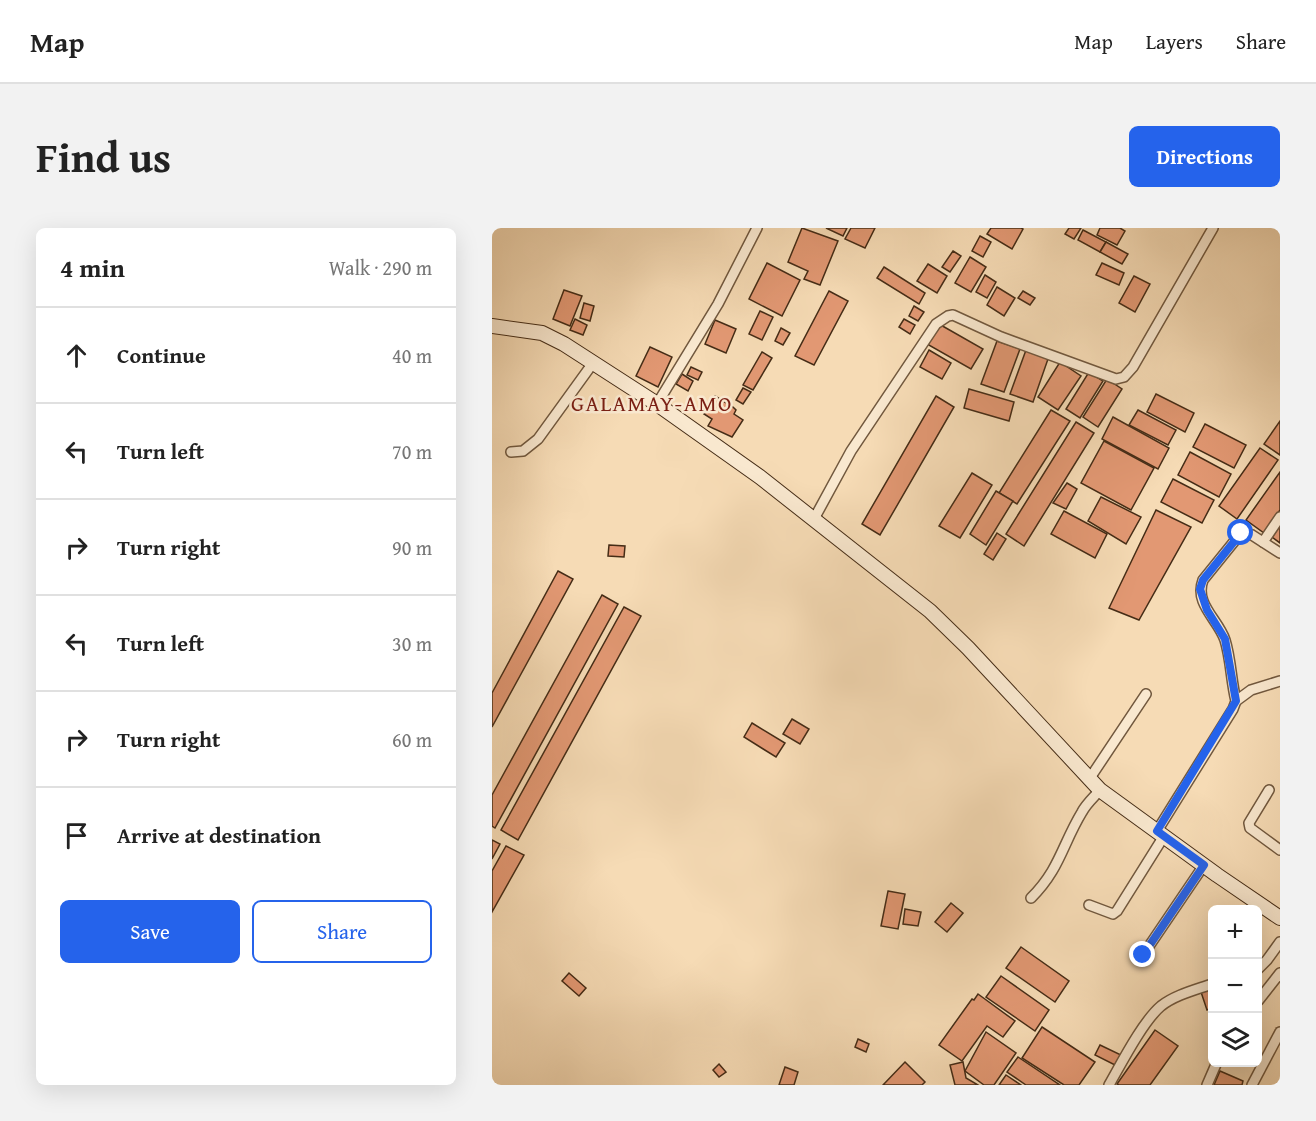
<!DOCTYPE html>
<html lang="en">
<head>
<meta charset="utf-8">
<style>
  :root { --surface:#fff; --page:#f2f2f2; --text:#222; --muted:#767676; --line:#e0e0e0; --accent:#2563eb }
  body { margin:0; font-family:"Gentium Book Plus",serif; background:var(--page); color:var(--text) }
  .controls { position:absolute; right:18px; bottom:18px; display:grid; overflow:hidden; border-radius:9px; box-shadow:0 6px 24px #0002 }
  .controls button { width:54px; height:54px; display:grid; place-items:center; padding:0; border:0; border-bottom:2px solid var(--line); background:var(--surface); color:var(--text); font:30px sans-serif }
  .stop { position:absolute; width:18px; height:18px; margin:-14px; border:4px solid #2563eb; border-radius:50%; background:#fff }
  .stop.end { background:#2563eb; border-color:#fff; box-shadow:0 2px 6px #0008 }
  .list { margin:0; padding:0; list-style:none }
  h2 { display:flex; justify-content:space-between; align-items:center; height:78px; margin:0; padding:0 24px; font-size:26px }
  h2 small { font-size:20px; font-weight:400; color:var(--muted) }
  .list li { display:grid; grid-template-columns:39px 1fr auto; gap:18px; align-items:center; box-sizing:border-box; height:96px; padding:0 24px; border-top:2px solid var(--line) }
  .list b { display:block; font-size:22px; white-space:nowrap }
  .list em { font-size:20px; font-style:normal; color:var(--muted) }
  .actions { display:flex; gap:12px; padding:18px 24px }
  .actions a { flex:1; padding:14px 0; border:2px solid var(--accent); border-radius:9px; text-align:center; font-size:21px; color:var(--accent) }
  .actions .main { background:var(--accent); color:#fff }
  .icon { flex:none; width:33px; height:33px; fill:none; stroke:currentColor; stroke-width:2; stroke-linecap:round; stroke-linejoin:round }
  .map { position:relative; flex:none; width:788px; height:857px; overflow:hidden; border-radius:9px }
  header { display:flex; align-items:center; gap:36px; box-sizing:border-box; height:84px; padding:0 30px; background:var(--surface); border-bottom:2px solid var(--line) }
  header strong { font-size:28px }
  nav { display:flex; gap:33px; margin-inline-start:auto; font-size:21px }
  .intro { display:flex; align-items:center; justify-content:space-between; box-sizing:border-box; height:144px; padding:0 36px }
  h1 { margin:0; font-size:42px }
  .button { padding:15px 27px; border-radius:9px; background:var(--accent); color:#fff; font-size:21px; font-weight:700 }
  main { display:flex; gap:36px; padding:0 36px }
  aside { flex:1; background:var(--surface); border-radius:9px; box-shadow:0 6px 24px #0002 }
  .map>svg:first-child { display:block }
  .building { fill:#e29873; stroke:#452c16; stroke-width:1.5 }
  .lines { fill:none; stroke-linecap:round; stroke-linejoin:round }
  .street-casing { stroke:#71583e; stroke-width:12 }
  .secondary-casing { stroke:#452c16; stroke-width:16 }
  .street { stroke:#f9e8cf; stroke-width:9 }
  .secondary { stroke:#f9e8cf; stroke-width:14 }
  .route { stroke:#2563eb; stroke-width:8 }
  .labels { text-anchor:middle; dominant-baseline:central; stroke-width:5; stroke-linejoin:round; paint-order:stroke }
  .quarter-label { font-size:22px; letter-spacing:1.5px; fill:#7a1f14; stroke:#f9e8cf }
</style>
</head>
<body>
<header>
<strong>Map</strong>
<nav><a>Map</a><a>Layers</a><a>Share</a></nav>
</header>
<div class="intro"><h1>Find us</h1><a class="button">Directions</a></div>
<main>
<aside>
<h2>4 min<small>Walk · 290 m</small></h2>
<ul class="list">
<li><svg class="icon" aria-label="ahead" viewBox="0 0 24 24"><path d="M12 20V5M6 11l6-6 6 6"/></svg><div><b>Continue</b></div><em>40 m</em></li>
<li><svg class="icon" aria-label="left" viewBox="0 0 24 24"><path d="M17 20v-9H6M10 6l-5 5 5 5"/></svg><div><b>Turn left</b></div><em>70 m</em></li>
<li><svg class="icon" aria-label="right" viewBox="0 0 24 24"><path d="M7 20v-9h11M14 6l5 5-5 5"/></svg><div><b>Turn right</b></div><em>90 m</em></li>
<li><svg class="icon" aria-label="left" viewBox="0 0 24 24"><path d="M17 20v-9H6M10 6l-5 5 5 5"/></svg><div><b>Turn left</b></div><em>30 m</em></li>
<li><svg class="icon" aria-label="right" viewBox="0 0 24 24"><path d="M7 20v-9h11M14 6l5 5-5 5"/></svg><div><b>Turn right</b></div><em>60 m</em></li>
<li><svg class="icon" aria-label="arrive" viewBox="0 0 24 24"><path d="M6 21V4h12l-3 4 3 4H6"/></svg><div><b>Arrive at destination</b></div></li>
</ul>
<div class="actions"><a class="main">Save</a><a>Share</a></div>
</aside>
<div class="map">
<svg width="788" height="857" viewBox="0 0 788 857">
  <rect width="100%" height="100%" fill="#f6dbb5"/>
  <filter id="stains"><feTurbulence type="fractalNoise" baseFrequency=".00333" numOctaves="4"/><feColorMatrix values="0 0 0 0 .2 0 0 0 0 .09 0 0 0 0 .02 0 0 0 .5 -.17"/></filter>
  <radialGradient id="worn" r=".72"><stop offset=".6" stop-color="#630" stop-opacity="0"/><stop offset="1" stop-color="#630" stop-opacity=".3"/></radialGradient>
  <g class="building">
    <path d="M310 0 346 13 328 57 312 51 316 43 296 34Z"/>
    <path d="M334 0H355L351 8Z"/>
    <path d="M359 0H383L373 20 353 11Z"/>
    <path d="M499 0H529L531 1 520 21 495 6Z"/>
    <path d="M577 0H589L582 11 573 6Z"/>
    <path d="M608 0H628L633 3 625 17 605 7Z"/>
    <path d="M591 2 614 14 608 24 586 12Z"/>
    <path d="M488 8 499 14 491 29 480 23Z"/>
    <path d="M614 14 636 26 630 36 608 24Z"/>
    <path d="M461 23 469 28 458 44 450 39Z"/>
    <path d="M478 29 494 39 479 64 463 55Z"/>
    <path d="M275 35 308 52 290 88 257 71Z"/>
    <path d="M610 35 632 45 627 57 604 47Z"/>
    <path d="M436 36 455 48 445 65 425 53Z"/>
    <path d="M392 39 433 65 427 76 385 50Z"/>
    <path d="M493 47 504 54 495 70 484 64Z"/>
    <path d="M642 48 658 56 643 84 627 75Z"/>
    <path d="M505 59 523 70 512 88 495 77Z"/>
    <path d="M72 62 90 68 78 98 61 91Z"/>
    <path d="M337 63 356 73 322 137 303 128Z"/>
    <path d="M531 63 543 70 538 77 526 70Z"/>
    <path d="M92 75 102 78 98 93 88 90Z"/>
    <path d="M422 78 432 84 426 93 417 88Z"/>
    <path d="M268 83 281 89 270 112 257 106Z"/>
    <path d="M83 91 95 97 91 107 78 102Z"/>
    <path d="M412 91 423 97 418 106 407 99Z"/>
    <path d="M223 92 244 101 234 125 213 116Z"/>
    <path d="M447 96 491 121 479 141 435 116Z"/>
    <path d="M289 100 298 105 291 117 283 113Z"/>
    <path d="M505 113 528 121 512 164 489 156Z"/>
    <path d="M158 119 180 129 166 159 144 148Z"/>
    <path d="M437 122 459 135 450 151 428 139Z"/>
    <path d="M534 122 556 131 541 174 518 166Z"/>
    <path d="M270 124 280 130 261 162 251 157Z"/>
    <path d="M568 134 589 148 566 182 546 169Z"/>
    <path d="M199 139 210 144 206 152 195 147Z"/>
    <path d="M597 144 611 153 588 190 574 181Z"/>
    <path d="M190 146 201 153 196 163 184 156Z"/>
    <path d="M615 151 630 161 606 199 591 189Z"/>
    <path d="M251 160 259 164 251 176 244 172Z"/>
    <path d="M477 161 522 174 517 193 472 180Z"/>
    <path d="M664 166 702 185 693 204 655 184Z"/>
    <path d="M223 168 241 179 244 182 242 186 251 192 240 209 216 198 220 191 212 186Z"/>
    <path d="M444 168 462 179 388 307 370 296Z"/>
    <path d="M559 182 578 193 525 276 507 265Z"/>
    <path d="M646 182 684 202 676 217 637 197Z"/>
    <path d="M621 189 677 220 666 241 610 211Z"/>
    <path d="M788 193V227L772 216Z"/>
    <path d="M584 194 602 205 532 318 514 306Z"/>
    <path d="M713 196 754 217 742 240 701 219Z"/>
    <path d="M612 213 662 240 639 282 589 255Z"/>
    <path d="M768 220 786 232 745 291 727 278Z"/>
    <path d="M698 224 739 246 727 269 686 247Z"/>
    <path d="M788 244V282L772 305 754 292Z"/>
    <path d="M480 245 500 257 468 310 447 298Z"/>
    <path d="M681 251 722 272 710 295 669 274Z"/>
    <path d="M575 255 585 261 574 281 561 275Z"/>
    <path d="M504 263 521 273 494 317 478 306Z"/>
    <path d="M609 269 649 289 634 316 596 293Z"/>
    <path d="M664 282 699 299 647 392 617 380Z"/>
    <path d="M572 283 615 306 603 330 559 306Z"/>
    <path d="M788 297V315L780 309Z"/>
    <path d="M505 305 514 311 501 332 492 326Z"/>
    <path d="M117 317 133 318 132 329 116 328Z"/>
    <path d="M66 343 81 351 0 499V465Z"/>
    <path d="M110 367 126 376 3 600 0 598V567Z"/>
    <path d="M132 379 149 388 26 612 9 602Z"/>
    <path d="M300 491 317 501 308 516 291 506Z"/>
    <path d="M260 495 293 515 284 529 252 509Z"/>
    <path d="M0 612 8 616 0 631Z"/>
    <path d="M14 618 32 627 0 684V643Z"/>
    <path d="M396 663 413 666 406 701 389 698Z"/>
    <path d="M459 675 471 685 455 704 443 694Z"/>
    <path d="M413 681 429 684 426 698 411 696Z"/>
    <path d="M529 719 577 753 563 774 514 740Z"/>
    <path d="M77 745 94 760 87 768 70 753Z"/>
    <path d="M509 748 557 782 543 803 494 769Z"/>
    <path d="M720 760V780L715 782 709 764Z"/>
    <path d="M486 766 523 793 511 809 495 798 470 833 447 817 480 771 482 772Z"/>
    <path d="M550 799 603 834 587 857H572L530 830Z"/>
    <path d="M663 802 686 818 658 857H627L625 856Z"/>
    <path d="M494 804 524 825 502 857H492L473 843Z"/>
    <path d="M366 811 377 816 374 824 363 819Z"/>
    <path d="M608 817 629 827 623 837 603 827Z"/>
    <path d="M526 829 568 857H534L515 844Z"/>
    <path d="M413 834 433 854 430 857H391Z"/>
    <path d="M471 834 474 850 486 857H463L458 837Z"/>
    <path d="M227 836 234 844 227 849 221 842Z"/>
    <path d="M293 839 306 844 302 857H287Z"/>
    <path d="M728 843 751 853 750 857H722Z"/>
    <path d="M514 847 529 857H507Z"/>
  </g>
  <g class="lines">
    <defs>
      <g id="street">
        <path d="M165 176 226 76 265 0"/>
        <path d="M19 224 31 223 46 211 101 135"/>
        <path d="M322 291 359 223 444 96 456 88 461 87 509 109 624 151 632 149 641 139 721 0"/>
        <path d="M771 314 788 289"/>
        <path d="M744 473 759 462 788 453"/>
        <path d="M598 550 654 466"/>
        <path d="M777 562 757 595 758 600 788 622"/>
        <path d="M665 603 741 481 744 473C739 453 739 431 733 412 726 391 702 376 711 352L749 305 760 307 788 325"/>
        <path d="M539 670C568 641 570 617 590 584 594 576 602 569 608 562"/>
        <path d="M597 677 621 686 625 683 672 608"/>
        <path d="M651 727 712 637"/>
        <path d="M766 741 775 732 788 714"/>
        <path d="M766 773 788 745"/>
        <path d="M617 857C629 836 651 793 669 778 683 767 703 762 720 756"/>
        <path d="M715 857 725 834"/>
        <path d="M760 857 788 804"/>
      </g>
      <path id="secondary" d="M0 98 50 105 72 116 165 176 268 249 438 383 476 420 608 562 725 647 788 690"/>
    </defs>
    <use href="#street" class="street-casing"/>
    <use href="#secondary" class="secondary-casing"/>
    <use href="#street" class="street"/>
    <use href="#secondary" class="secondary"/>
  </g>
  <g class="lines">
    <path class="route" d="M651 727 712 637 665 603 744 473 733 411 715 382 708 361 711 352 749 305"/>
  </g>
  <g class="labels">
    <g class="quarter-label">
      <text x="160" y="175">GALAMAY-AMO</text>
    </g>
  </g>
  <rect width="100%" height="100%" filter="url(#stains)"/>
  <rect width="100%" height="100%" fill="url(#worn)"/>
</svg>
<div class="controls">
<button>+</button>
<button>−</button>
<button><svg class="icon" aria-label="layers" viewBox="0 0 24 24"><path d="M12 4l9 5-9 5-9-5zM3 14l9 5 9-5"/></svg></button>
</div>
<div class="stop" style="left:749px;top:305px"></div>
<div class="stop end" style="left:651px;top:727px"></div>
</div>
</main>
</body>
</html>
